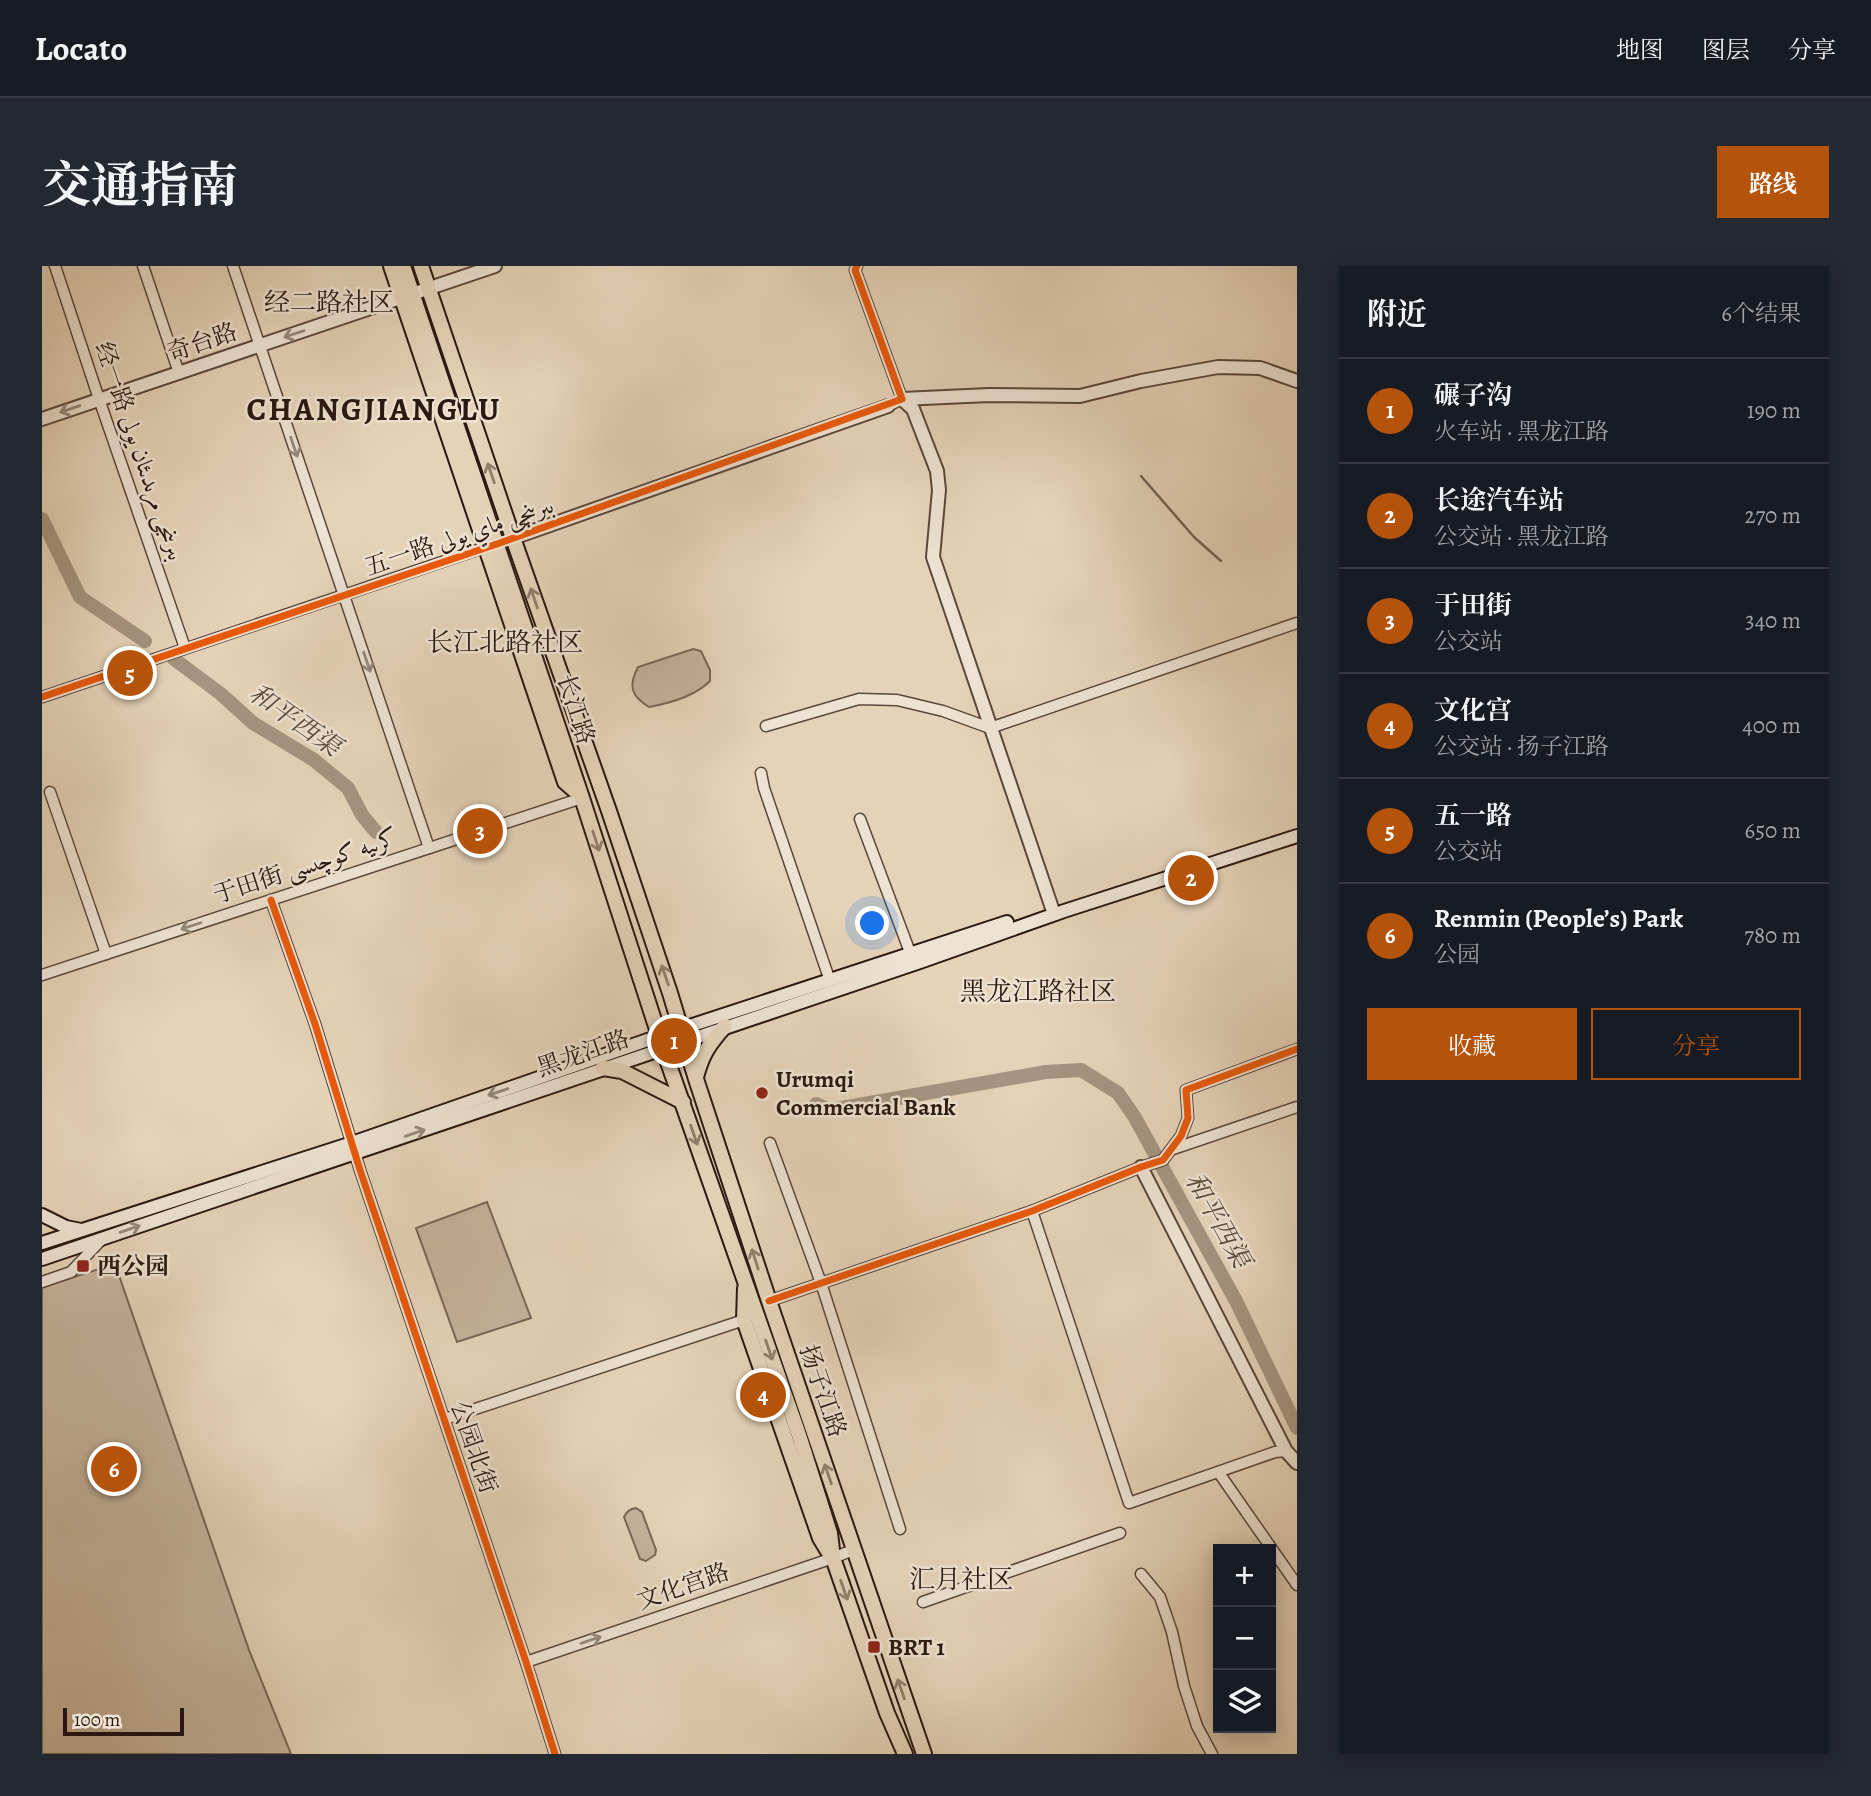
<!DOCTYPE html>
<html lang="zh">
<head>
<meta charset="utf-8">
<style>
  :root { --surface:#171b24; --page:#242831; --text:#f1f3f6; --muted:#9ea1a6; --line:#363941; --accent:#b45309 }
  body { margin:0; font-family:Alegreya,Amiri,"Noto Serif SC",serif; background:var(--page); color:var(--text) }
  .controls { position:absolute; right:21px; bottom:21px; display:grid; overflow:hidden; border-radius:0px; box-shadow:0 4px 18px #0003 }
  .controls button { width:63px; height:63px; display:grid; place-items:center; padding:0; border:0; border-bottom:2px solid var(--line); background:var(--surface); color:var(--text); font:35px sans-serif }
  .scale { position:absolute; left:21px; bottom:18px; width:121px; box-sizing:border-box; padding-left:7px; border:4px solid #2b1911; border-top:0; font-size:19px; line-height:24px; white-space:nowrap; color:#2b1911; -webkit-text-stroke:5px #eee2d2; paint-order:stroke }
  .you { position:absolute; left:831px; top:658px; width:24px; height:24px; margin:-18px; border:5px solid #fff; border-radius:50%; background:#1a73e8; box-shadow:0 0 0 10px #1a73e833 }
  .badge { display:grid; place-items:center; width:46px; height:46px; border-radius:50%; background:var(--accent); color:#fff; font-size:23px; font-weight:700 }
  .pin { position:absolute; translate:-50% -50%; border:4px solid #fff; box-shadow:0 2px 7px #0006 }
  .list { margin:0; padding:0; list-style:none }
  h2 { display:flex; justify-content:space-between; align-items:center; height:91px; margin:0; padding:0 28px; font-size:30px }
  h2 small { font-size:23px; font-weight:400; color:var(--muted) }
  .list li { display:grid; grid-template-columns:46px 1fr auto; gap:21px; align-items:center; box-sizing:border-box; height:105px; padding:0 28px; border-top:2px solid var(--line) }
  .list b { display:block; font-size:26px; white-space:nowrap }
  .list p { margin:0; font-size:23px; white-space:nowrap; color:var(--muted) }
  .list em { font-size:23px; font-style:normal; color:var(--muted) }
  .actions { display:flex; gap:14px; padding:21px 28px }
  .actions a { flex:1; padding:16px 0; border:2px solid var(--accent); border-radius:0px; text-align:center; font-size:24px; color:var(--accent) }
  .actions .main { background:var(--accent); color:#fff }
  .icon { flex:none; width:38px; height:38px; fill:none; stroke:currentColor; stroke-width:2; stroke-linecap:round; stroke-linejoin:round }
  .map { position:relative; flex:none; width:1255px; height:1488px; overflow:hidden; border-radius:0px }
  header { display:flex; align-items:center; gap:42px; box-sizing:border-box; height:98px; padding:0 35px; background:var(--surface); border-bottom:2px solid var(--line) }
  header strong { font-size:33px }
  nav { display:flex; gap:38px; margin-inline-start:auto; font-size:24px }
  .intro { display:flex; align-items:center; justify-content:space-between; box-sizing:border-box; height:168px; padding:0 42px }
  h1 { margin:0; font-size:49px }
  .button { padding:18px 32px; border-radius:0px; background:var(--accent); color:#fff; font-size:24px; font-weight:700 }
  main { display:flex; gap:42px; padding:0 42px }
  aside { flex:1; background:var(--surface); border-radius:0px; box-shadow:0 4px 18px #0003 }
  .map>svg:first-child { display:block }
  .green { fill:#c5b39c; stroke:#786656; stroke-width:2 }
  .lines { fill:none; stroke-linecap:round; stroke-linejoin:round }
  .stream { stroke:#756354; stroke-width:2.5 }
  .river { stroke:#a69480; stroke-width:14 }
  .minor-casing { stroke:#5a483b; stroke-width:13 }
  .tertiary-casing { stroke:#5a483b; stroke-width:16 }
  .secondary-casing { stroke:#2b1911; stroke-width:16 }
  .primary-casing { stroke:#2b1911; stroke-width:18 }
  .minor { stroke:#eee2d2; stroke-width:10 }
  .tertiary { stroke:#eee2d2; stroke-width:12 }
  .secondary { stroke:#eee2d2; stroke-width:12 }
  .primary { stroke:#e5d3b9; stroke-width:14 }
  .cycleway-casing { stroke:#eee2d2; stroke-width:11 }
  .cycleway { stroke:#e8590c; stroke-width:7 }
  .oneway { stroke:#96887b }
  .oneway2 { stroke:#917f6d }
  .poi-dot { fill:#8f2418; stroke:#eee2d2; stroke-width:2.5 }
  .labels { text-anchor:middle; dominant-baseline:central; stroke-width:5; stroke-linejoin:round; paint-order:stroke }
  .street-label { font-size:24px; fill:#2b1911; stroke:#eee2d2 }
  .poi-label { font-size:24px; font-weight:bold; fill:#2b1911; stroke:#eee2d2; text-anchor:start }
  .neighbourhood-label { font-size:26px; fill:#2b1911; stroke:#eee2d2 }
  .water-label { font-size:26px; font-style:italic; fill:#5c4a3d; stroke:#eee2d2 }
  .district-label { font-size:32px; font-weight:bold; letter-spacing:2px; fill:#2b1911; stroke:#eee2d2 }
</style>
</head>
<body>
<header>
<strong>Locato</strong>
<nav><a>地图</a><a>图层</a><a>分享</a></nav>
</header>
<div class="intro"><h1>交通指南</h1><a class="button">路线</a></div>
<main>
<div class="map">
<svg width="1255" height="1488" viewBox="0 0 1255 1488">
  <rect width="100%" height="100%" fill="#e5d3b9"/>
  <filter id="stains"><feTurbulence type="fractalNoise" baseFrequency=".00286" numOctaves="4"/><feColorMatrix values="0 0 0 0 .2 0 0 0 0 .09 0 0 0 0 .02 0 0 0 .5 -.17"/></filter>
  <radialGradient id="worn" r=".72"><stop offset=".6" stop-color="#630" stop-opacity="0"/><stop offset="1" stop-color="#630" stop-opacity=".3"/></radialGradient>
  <g class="green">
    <path d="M651 383 659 385 668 404V415C653 430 629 437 607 441 589 430 586 420 596 401Z"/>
    <path d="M445 936 489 1052 415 1076 374 962Z"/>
    <path d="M73 998 207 1384 249 1488H0V1021Z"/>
    <path d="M594 1242 600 1246 614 1284 613 1289 604 1295 598 1293 582 1251C585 1245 588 1243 594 1242Z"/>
  </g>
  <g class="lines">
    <path class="stream" d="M1099 210 1152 271 1179 295"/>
    <g class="river">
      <path d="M0 253 38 331 103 375"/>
      <path d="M132 393 179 428 211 457 272 494 306 522 320 549 334 566"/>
      <path d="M774 838 788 844 1004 806 1039 804 1076 827 1092 850 1194 1035 1255 1162"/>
    </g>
    <defs>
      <g id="minor">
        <path d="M13 0 57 133 143 382"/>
        <path d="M101 0 137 107"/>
        <path d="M191 0 387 582"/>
        <path d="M815 0 813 4 860 133 846 140"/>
        <path d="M0 431 471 272"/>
        <path d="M724 460 817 433 855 434 901 445 948 462 1255 357"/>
        <path d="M719 507 722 522 788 715"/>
        <path d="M8 526 64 688"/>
        <path d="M818 553 869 689"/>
        <path d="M229 634 273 758 318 904 484 1396 513 1488"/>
        <path d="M0 709 540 532"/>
        <path d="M728 877 779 1017 858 1263"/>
        <path d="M1131 883 1255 841"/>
        <path d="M990 945 1087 1237 1233 1186 1244 1185"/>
        <path d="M0 1016 29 1006 60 973"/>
        <path d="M727 1035 990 945 1099 901 1121 894 1139 870 1146 852 1144 824 1255 783"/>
        <path d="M403 1153 702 1054"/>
        <path d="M1177 1207 1255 1319"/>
        <path d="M1099 1308 1118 1331 1130 1366 1142 1420 1155 1460 1170 1488"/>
        <path d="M881 1336 1078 1267"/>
        <path d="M484 1396 791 1292 811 1284"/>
      </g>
      <g id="tertiary">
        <path d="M860 133 871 143 895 205 897 224 891 291 1012 648"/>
        <path d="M860 133 947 129 1038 130 1099 115 1176 101 1218 102 1255 115"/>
        <path d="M0 153 453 0"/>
        <path d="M471 272 846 140"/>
        <path d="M1099 901 1244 1185 1255 1197"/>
      </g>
      <g id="secondary">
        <path d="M0 949 24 961 39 964"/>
        <path d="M0 977 310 877 617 770 965 656"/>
        <path d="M0 993 878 696 1022 645 1255 570"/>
      </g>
      <g id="primary">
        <path d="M349 0 523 516 539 530"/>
        <path d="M361 0 540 532 621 782 757 1169 788 1267 791 1292 845 1447 863 1488"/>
        <path d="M379 0 471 272 567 545 628 727 654 813 727 1035 882 1488"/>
        <path d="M561 802 580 805 641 836"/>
        <path d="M654 811C660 788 667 778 683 760"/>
        <path d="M703 1022 702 1054 778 1272 789 1290"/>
      </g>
    </defs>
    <use href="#minor" class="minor-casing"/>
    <use href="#tertiary" class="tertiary-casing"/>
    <use href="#secondary" class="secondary-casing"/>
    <use href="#primary" class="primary-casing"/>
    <use href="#minor" class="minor"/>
    <use href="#tertiary" class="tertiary"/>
    <use href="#secondary" class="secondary"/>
    <use href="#primary" class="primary"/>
    <defs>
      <g id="cycleway">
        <path d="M0 431 455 278 860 133 813 4 815 0"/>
        <path d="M229 634 273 758 318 904 484 1396 513 1488"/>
        <path d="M727 1035 990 945 1099 901 1121 894 1139 870 1146 852 1144 824 1255 783"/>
      </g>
    </defs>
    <use href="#cycleway" class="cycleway-casing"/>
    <use href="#cycleway" class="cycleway"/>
  </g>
  <defs><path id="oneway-shaft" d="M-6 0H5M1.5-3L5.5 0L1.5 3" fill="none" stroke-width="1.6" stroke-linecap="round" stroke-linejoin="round" transform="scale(1.75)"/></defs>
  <g class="oneway">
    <use href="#oneway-shaft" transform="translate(252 68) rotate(162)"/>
    <use href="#oneway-shaft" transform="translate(28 143) rotate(161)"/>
    <use href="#oneway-shaft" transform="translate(252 181) rotate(71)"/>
    <use href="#oneway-shaft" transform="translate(325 396) rotate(71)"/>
    <use href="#oneway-shaft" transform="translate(149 660) rotate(162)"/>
    <use href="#oneway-shaft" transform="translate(456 826) rotate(161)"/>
    <use href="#oneway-shaft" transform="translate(373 867) rotate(-19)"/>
    <use href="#oneway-shaft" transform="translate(88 963) rotate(-19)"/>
    <use href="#oneway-shaft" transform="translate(549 1374) rotate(-19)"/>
  </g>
  <g class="oneway2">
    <use href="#oneway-shaft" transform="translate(449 207) rotate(-109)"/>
    <use href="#oneway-shaft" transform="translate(492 332) rotate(-109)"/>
    <use href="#oneway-shaft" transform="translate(554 575) rotate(72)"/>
    <use href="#oneway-shaft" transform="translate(623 709) rotate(-109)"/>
    <use href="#oneway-shaft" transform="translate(652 869) rotate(71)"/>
    <use href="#oneway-shaft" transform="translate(713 993) rotate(-108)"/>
    <use href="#oneway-shaft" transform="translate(727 1084) rotate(71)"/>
    <use href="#oneway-shaft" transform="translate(786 1208) rotate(-109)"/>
    <use href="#oneway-shaft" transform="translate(802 1324) rotate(71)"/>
    <use href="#oneway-shaft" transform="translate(859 1423) rotate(-109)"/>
  </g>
  <g class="poi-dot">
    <circle cx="720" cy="827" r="7"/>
    <rect x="34" y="993" width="14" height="14" rx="3.5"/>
    <rect x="825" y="1374" width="14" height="14" rx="3.5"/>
  </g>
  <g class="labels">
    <g class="street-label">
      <text transform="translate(160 76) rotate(-19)">奇台路</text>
      <text transform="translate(98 185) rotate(71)">经一路 بىرىنجى مرىدىئان يولى</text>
      <text transform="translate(417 270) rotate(-19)">五一路 بىرىنچى ماي يولى</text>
      <text transform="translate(534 443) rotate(72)">长江路</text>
      <text transform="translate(263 600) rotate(-18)">于田街 كرىيە كوچىسى</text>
      <text transform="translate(541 787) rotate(-19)">黑龙江路</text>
      <text transform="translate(781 1125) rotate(71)">扬子江路</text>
      <text transform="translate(432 1181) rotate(71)">公园北街</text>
      <text transform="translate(641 1320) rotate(-19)">文化宫路</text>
    </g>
    <g class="poi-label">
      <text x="734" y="813">Urumqi<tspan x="734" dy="28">Commercial Bank</tspan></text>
      <text x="55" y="1000">西公园</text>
      <text x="846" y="1381">BRT 1</text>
    </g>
    <g class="neighbourhood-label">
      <text x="287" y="36">经二路社区</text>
      <text x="463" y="376">长江北路社区</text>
      <text x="996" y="725">黑龙江路社区</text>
      <text x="919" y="1313">汇月社区</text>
    </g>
    <g class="water-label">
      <text transform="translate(253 454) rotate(35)">和平西渠</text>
      <text transform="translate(1176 954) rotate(61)">和平西渠</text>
    </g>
    <g class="district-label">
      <text x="332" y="143">CHANGJIANGLU</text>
    </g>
  </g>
  <rect width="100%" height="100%" filter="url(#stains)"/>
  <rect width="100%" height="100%" fill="url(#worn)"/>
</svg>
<div class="controls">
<button>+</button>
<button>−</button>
<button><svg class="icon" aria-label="layers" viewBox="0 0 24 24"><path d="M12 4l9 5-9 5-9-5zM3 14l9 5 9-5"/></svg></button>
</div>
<div class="scale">100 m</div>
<div class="you"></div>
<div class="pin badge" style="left:632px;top:775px">1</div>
<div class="pin badge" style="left:1149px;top:612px">2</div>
<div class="pin badge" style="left:438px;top:565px">3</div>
<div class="pin badge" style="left:721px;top:1129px">4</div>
<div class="pin badge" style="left:88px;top:407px">5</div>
<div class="pin badge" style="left:72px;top:1203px">6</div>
</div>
<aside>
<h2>附近<small>6个结果</small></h2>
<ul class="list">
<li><span class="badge">1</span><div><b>碾子沟</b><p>火车站 · 黑龙江路</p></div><em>190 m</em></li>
<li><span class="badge">2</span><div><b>长途汽车站</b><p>公交站 · 黑龙江路</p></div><em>270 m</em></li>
<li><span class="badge">3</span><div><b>于田街</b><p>公交站</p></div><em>340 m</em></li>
<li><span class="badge">4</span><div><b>文化宫</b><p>公交站 · 扬子江路</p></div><em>400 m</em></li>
<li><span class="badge">5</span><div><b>五一路</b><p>公交站</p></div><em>650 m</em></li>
<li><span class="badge">6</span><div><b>Renmin (People’s) Park</b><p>公园</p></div><em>780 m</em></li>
</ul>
<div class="actions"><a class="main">收藏</a><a>分享</a></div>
</aside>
</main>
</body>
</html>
